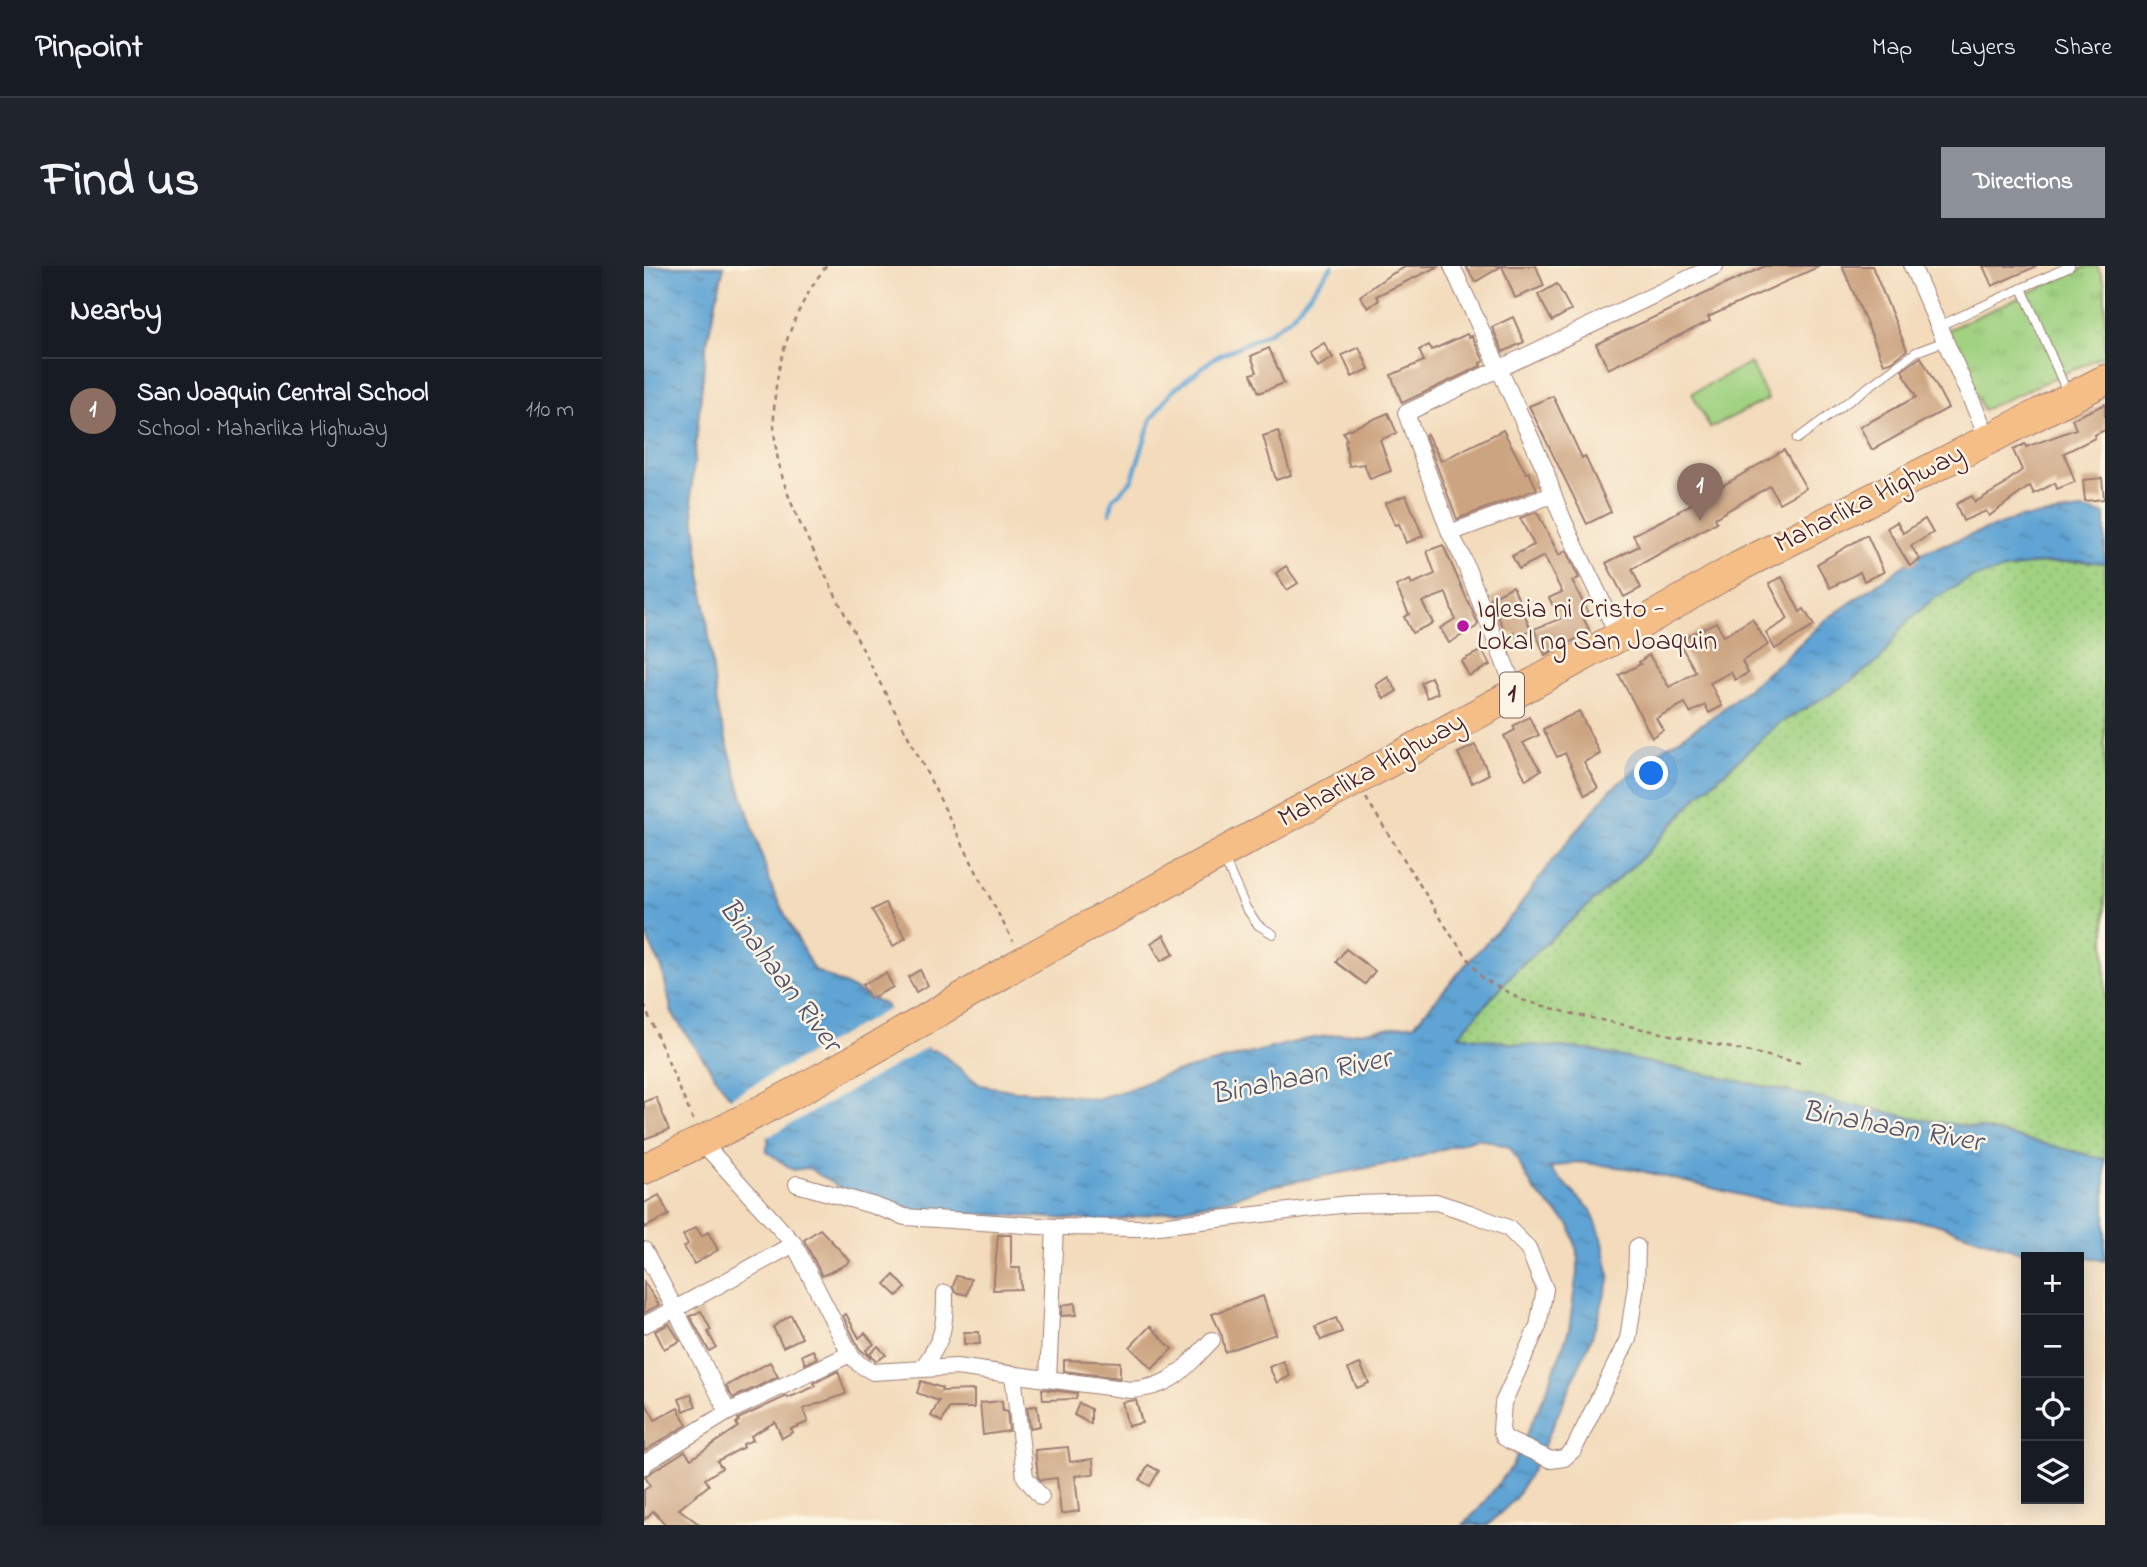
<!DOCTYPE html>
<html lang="en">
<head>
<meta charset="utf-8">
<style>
  :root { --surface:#171b24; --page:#20242c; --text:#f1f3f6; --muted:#9ea1a6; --line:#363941; --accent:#8c9099 }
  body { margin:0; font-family:"Indie Flower",sans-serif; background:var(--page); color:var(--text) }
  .controls { position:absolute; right:21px; bottom:21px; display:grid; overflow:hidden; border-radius:0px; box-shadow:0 4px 18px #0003 }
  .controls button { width:63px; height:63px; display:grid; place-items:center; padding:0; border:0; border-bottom:2px solid var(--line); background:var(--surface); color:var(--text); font:35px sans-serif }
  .you { position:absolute; left:1008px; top:508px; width:24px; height:24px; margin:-18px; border:5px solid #fff; border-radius:50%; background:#1a73e8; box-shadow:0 0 0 10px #1a73e833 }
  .badge { display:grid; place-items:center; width:46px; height:46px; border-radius:50%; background:var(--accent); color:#fff; font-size:23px; font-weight:700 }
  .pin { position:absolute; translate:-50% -58px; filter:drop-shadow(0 2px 4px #0008) }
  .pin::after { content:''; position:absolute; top:37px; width:24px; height:21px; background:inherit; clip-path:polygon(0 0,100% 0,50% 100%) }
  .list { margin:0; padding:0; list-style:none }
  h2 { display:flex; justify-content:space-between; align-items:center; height:91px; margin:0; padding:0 28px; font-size:30px }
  h2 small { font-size:23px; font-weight:400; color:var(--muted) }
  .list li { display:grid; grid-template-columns:46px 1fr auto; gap:21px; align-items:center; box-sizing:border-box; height:105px; padding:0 28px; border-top:2px solid var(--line) }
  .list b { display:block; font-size:26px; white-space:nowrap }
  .list p { margin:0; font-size:23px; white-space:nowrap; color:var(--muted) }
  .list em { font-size:23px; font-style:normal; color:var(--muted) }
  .icon { flex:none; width:38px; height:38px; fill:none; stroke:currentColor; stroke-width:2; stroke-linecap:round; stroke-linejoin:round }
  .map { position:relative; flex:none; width:1461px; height:1259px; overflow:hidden; border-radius:0px }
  header { display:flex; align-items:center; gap:42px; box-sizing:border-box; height:98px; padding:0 35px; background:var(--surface); border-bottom:2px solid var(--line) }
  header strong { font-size:33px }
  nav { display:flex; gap:38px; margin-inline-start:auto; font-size:24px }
  .intro { display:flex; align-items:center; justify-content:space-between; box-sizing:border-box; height:168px; padding:0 42px }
  h1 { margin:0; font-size:49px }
  .button { padding:18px 32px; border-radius:0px; background:var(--accent); color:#fff; font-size:24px; font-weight:700 }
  main { display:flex; gap:42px; padding:0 42px }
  aside { flex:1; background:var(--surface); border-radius:0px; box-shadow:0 4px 18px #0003 }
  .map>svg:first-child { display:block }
  .grass { fill:url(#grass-dots); stroke:#757856; stroke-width:2 }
  .park { fill:url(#park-tufts); stroke:#757856; stroke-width:2 }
  .pitch { fill:#a0d282; stroke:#757856; stroke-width:2 }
  .water { fill:url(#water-ripples); stroke:#546280; stroke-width:2 }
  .pier { fill:#f3dbbc }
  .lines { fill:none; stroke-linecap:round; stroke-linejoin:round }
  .stream { stroke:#5fa4d4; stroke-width:4.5 }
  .building { fill:#cca481 }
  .lane-casing { stroke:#9e7d74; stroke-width:10 }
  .street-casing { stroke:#9e7d74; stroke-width:18 }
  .highway-casing { stroke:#9e7d74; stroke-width:32 }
  .path { stroke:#9e7d74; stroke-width:2.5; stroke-dasharray:5 5; stroke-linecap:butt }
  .lane { stroke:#fff; stroke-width:8 }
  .street { stroke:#fff; stroke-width:16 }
  .highway { stroke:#f6be87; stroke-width:30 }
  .poi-dot { fill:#b5179e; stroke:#fcf5e5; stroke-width:2.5 }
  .labels { text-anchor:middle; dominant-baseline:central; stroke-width:5; stroke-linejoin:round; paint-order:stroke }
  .shield { fill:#fcf5e5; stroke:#7f5f63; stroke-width:2 }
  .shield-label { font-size:26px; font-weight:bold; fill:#4a1f2b }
  .street-label { font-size:28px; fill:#4a1f2b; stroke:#fcf5e5 }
  .poi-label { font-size:28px; fill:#4a1f2b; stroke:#fcf5e5; text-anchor:start }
  .water-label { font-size:30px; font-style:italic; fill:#52546f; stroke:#fcf5e5 }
</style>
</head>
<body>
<header>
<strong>Pinpoint</strong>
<nav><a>Map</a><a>Layers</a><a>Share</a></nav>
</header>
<div class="intro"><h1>Find us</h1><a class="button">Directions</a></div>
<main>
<aside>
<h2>Nearby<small></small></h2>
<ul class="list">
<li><span class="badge" style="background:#8d6e63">1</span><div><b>San Joaquin Central School</b><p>School · Maharlika Highway</p></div><em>110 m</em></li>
</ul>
</aside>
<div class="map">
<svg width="1461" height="1259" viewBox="0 0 1461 1259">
  <defs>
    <pattern id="grass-dots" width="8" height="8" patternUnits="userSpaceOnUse" patternTransform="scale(1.75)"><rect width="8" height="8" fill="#a0d282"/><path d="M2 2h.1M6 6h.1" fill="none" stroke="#8bb470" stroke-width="1.8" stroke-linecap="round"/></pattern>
    <pattern id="park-tufts" width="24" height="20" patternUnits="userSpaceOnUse" patternTransform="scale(1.75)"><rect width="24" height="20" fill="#a0d282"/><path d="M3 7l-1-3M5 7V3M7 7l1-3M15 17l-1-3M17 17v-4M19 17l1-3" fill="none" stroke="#8bb470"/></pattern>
    <pattern id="water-ripples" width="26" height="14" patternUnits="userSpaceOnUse" patternTransform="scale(1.75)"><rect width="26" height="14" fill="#5fa4d4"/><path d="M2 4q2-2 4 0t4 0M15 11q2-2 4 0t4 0" fill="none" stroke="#5085ac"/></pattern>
  </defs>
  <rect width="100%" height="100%" fill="#fcf5e5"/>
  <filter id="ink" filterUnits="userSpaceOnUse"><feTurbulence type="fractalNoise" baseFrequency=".0143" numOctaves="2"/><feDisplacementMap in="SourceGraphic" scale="14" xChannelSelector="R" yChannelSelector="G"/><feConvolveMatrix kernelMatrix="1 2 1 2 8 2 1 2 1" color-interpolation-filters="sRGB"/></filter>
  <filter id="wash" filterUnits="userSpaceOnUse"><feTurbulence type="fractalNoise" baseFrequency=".00686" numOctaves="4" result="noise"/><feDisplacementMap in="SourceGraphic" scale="28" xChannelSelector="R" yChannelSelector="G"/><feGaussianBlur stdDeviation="1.57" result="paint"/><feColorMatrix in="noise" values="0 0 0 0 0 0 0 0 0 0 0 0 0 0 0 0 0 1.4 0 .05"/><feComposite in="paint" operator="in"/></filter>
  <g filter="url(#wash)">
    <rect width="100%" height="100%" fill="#f3dbbc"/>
    <path class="grass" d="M1439 295 1461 297V893L1340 863 1275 853 1036 803 815 769 872 704 1002 588 1053 531 1133 459 1203 418 1238 392 1258 361 1289 333 1327 312 1387 298Z"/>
    <path class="park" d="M1444 0H1453L1461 18V89L1339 144 1303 64Z"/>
    <path class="pitch" d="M1106 97 1124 133 1066 162 1048 127Z"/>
    <path class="water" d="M0 0H80L62 80 47 225 74 446 97 525 129 625 169 703 240 738 285 784 294 785 336 819 372 825 412 827 452 833 486 823 520 809 663 773 771 758 824 696 872 645 903 601 967 523 1021 482 1070 450 1140 393 1179 356 1279 286 1375 252 1438 244 1461 248V297L1439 295 1387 298 1327 312 1289 333 1258 361 1238 392 1203 418 1133 459 1053 531 1002 588 872 704 815 769 871 778 941 783 1275 853 1340 863 1461 893V995L1434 989 1392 991 1289 957 1113 933 989 903 933 896 905 902 947 944 958 972 966 1012 948 1071 894 1193 871 1233 844 1259H819L835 1243 868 1200 902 1126 925 1064 935 993 926 959 890 924 866 881 833 872 765 894 622 921 586 933 539 943 465 955 336 948H276L218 935 164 902 149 904 122 885 125 874 83 827 28 747 18 702 0 666Z"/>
    <path class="pier" d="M248 741 285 780 120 873 84 833Z"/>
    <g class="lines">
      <path class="stream" d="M466 247 469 233 488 214 507 154 527 126 570 92 624 67 647 51 688 0"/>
    </g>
    <g id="blocks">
      <g class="building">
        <path d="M763 0H795L732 30 735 34 724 42 716 30 744 10Z"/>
        <path d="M822 0H858L831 16Z"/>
        <path d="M858 0H892L900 20 871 32Z"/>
        <path d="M1121 0H1176L1064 51 1066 55 964 103 952 78Z"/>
        <path d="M1198 0H1228L1263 84 1249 95 1240 98Z"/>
        <path d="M1339 0H1393L1348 20Z"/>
        <path d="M913 18 927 44 908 55 894 29Z"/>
        <path d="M869 51 880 76 859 86 848 61Z"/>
        <path d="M823 68 825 71 828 70 840 95 836 97 837 100 758 137 747 109 780 95 775 84 785 79 788 84Z"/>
        <path d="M680 77 689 92 673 101 665 86Z"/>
        <path d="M715 81 725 103 708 111 698 89Z"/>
        <path d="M625 82 640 117 615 127 607 108 613 106 607 90Z"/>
        <path d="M1277 91 1304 142 1228 184 1216 161 1272 131 1258 104Z"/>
        <path d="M909 130 938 192 941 190 967 246 943 258 885 140Z"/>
        <path d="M1461 138V164L1450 169 1451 172 1420 187 1431 216 1413 223 1411 217 1390 228 1386 220 1345 250 1342 245 1319 255 1312 238 1328 230 1331 236 1362 218 1361 217 1378 204 1369 184 1381 178 1382 181 1432 163 1428 153Z"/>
        <path d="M744 147 753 167 736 174 747 205 726 213 720 198 705 200 701 175 703 174 699 166Z"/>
        <path d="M859 164 882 207 885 206 893 223 813 253 781 169 783 168 797 195Z"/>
        <path d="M634 165 647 209 632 214 619 170Z"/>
        <path d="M1140 184 1162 222 1135 237 1126 220 1071 252 1073 256 988 303 997 322 980 331 962 297 995 280 989 269 1028 249Z"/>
        <path d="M1458 212 1460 233 1441 235 1439 214Z"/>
        <path d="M762 229 779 270 762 277 755 258 751 259 741 237Z"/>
        <path d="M893 246 915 289 922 285 935 312 928 315 944 346 938 349 946 366 901 389 890 363 916 353 905 332 918 326 900 290 875 303 868 290 890 279 876 252Z"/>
        <path d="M1281 253 1289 267 1267 280 1276 294 1266 300 1243 262 1253 256 1259 267Z"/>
        <path d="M1223 269 1240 306 1220 315 1216 306 1186 322 1173 298Z"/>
        <path d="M799 279 834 358 832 361 805 377 796 362 811 353 802 327 778 336 789 357 768 367 760 351 765 348 752 320 766 314 768 318 791 308 783 285Z"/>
        <path d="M642 300 654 317 643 324 632 307Z"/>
        <path d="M1138 311 1156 346 1160 343 1170 360 1131 383 1122 367 1144 353 1125 317Z"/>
        <path d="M869 320 887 364 872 371 870 367 863 370 846 332Z"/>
        <path d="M1108 353 1124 379 1098 395 1104 407 1091 414 1087 406 1066 417 1078 440 1065 447 1061 439 1046 447 1041 437 1012 452 1019 464 1008 471 975 409 997 398 995 396 1005 389 1025 421 1052 406 1034 375 1072 356 1080 370Z"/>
        <path d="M838 384 846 399 825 410 817 395Z"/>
        <path d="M744 411 753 425 740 433 732 419Z"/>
        <path d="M787 411 794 427 783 432 777 417Z"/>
        <path d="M935 445 956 488 940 496 954 522 941 529 921 487 913 491 899 463Z"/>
        <path d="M885 451 895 469 879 477 897 504 882 514 860 470 871 464 869 460Z"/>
        <path d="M831 479 845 508 828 517 814 487Z"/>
        <path d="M241 637 262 672 249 680 228 644Z"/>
        <path d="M520 669 530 688 517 695 507 677Z"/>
        <path d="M702 683 731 705 721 718 692 696Z"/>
        <path d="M276 704 284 719 272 726 264 711Z"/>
        <path d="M242 707 249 721 226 733 218 719Z"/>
        <path d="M12 831 25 864 0 873V836Z"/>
        <path d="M15 929 25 949 0 962V937Z"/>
        <path d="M52 961 58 970 64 966 74 984 50 998 40 981 44 978 39 969Z"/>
        <path d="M176 963 206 995 201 999 178 1010 160 974Z"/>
        <path d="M354 969H367V1002H376L377 1023 349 1024Z"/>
        <path d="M250 1009 262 1022 253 1030 241 1018Z"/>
        <path d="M312 1010 327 1013 323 1029 311 1026 309 1021Z"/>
        <path d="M0 1016 15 1039 0 1047Z"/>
        <path d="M619 1030 632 1068 581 1086 578 1070 568 1048Z"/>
        <path d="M431 1037 432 1049 417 1050 418 1039Z"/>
        <path d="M57 1045 67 1064 64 1066 72 1081 65 1085 46 1050Z"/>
        <path d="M202 1048 215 1072 221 1067 230 1078 222 1084 227 1093 215 1082 199 1050Z"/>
        <path d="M147 1049 158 1072 139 1081 129 1061Z"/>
        <path d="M692 1052 698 1066 677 1074 672 1060Z"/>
        <path d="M25 1058 36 1075 20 1083 11 1065Z"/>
        <path d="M506 1060 528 1083 508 1103 486 1081Z"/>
        <path d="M320 1066H335L336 1078H320Z"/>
        <path d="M234 1080 242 1089 232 1095 226 1088Z"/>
        <path d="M169 1084 173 1092 161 1098 158 1089Z"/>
        <path d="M420 1094 476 1096V1112L420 1105Z"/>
        <path d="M639 1095 646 1110 633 1117 625 1101Z"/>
        <path d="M126 1096 134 1111 89 1132 82 1120Z"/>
        <path d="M716 1098 725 1117 713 1122 704 1103Z"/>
        <path d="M194 1105 202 1128 159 1143 164 1156 147 1163 149 1166 138 1172 131 1156 107 1170 109 1174 99 1178 100 1181 73 1195 78 1202 61 1213 65 1219 35 1243 56 1259H22L9 1245 0 1254V1224L6 1220 1 1210 41 1185 47 1193 94 1161 92 1157 95 1155 94 1153 143 1130 144 1132 172 1120 170 1117Z"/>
        <path d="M277 1115 298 1122 297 1125 330 1124V1142H305L298 1156 287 1150 295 1135 273 1127Z"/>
        <path d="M398 1123 433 1127 432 1133 399 1134Z"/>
        <path d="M47 1128 52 1140 40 1145 35 1133Z"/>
        <path d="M0 1134 11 1154 34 1142 43 1159 0 1185Z"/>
        <path d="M492 1134 498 1157 484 1160 478 1136Z"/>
        <path d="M358 1135 359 1145H363L365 1165 339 1169 336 1137Z"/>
        <path d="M435 1137 447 1143V1158L430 1149Z"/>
        <path d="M393 1140 396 1160 386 1162 383 1141Z"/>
        <path d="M424 1181 426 1196 449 1193 450 1208 431 1210 435 1245 417 1248 413 1212 397 1214 394 1211 391 1184Z"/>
        <path d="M504 1199 515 1205 506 1220 496 1214Z"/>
      </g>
    </g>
  </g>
  <g filter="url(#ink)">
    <use href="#blocks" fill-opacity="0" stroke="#9e7d74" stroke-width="2"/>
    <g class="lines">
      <defs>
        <g id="lane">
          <path d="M1378 22 1423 126"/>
          <path d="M1295 60 1426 0"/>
          <path d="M1153 173 1272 86 1301 75"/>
          <path d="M580 593 602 642 614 659 629 668"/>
        </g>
        <g id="street">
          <path d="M808 0 901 203C917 261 951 315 974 371"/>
          <path d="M1268 0 1345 174"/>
          <path d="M806 267 908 229"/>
          <path d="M872 426 818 290 806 267 762 147 1071 0"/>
          <path d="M58 876 150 978 206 1088 215 1098 229 1106 312 1101 487 1124C529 1121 540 1103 568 1074"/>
          <path d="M153 918 231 940 261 951 411 961 497 962 705 938 792 936 826 947 864 962 884 982 901 1023 894 1060 859 1137 857 1164 860 1171 866 1175 907 1194 920 1192 930 1183 984 1073 992 1019 993 981"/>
          <path d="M0 984 31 1043 150 978"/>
          <path d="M0 1059 31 1043 84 1146"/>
          <path d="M278 1103C299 1073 301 1064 301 1027"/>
          <path d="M369 1108 381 1211 397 1231"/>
          <path d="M404 1113 411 961"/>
          <path d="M0 1200 1 1197 84 1146 206 1088"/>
        </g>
        <path id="highway" d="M0 903C128 843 251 772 373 699L974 371 1094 301 1461 114"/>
      </defs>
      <use href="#lane" class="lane-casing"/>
      <use href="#street" class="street-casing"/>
      <use href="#highway" class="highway-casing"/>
      <g class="path">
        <path d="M182 0C145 50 125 111 131 174 136 224 161 267 183 312 206 359 230 406 255 453 294 527 329 602 369 675"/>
        <path d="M722 532 807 669 838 712 878 734 929 748 1157 797"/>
        <path d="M0 739 49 854"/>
      </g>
      <use href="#lane" class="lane"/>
      <use href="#street" class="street"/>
      <use href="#highway" class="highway"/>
    </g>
  </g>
  <circle class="poi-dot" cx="819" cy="360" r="7"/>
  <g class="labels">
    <rect class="shield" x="856" y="406.5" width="24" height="45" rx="5"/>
    <g class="shield-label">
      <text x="868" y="429">1</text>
    </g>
    <g class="street-label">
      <text transform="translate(1226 234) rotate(-27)">Maharlika Highway</text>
      <text transform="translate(728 505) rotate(-29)">Maharlika Highway</text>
    </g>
    <g class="poi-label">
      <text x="833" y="344">Iglesia ni Cristo -<tspan x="833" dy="32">Lokal ng San Joaquin</tspan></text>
    </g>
    <g class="water-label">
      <text transform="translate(135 710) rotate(53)">Binahaan River</text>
      <text transform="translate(657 812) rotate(-12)">Binahaan River</text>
      <text transform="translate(1248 862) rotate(10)">Binahaan River</text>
    </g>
  </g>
</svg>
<div class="controls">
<button>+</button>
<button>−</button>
<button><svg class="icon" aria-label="locate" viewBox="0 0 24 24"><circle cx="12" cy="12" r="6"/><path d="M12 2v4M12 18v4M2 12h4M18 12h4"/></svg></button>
<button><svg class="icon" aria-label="layers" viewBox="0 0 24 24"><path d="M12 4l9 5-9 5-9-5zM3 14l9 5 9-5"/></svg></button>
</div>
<div class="you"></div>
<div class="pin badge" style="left:1056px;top:255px;background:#8d6e63">1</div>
</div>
</main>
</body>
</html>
